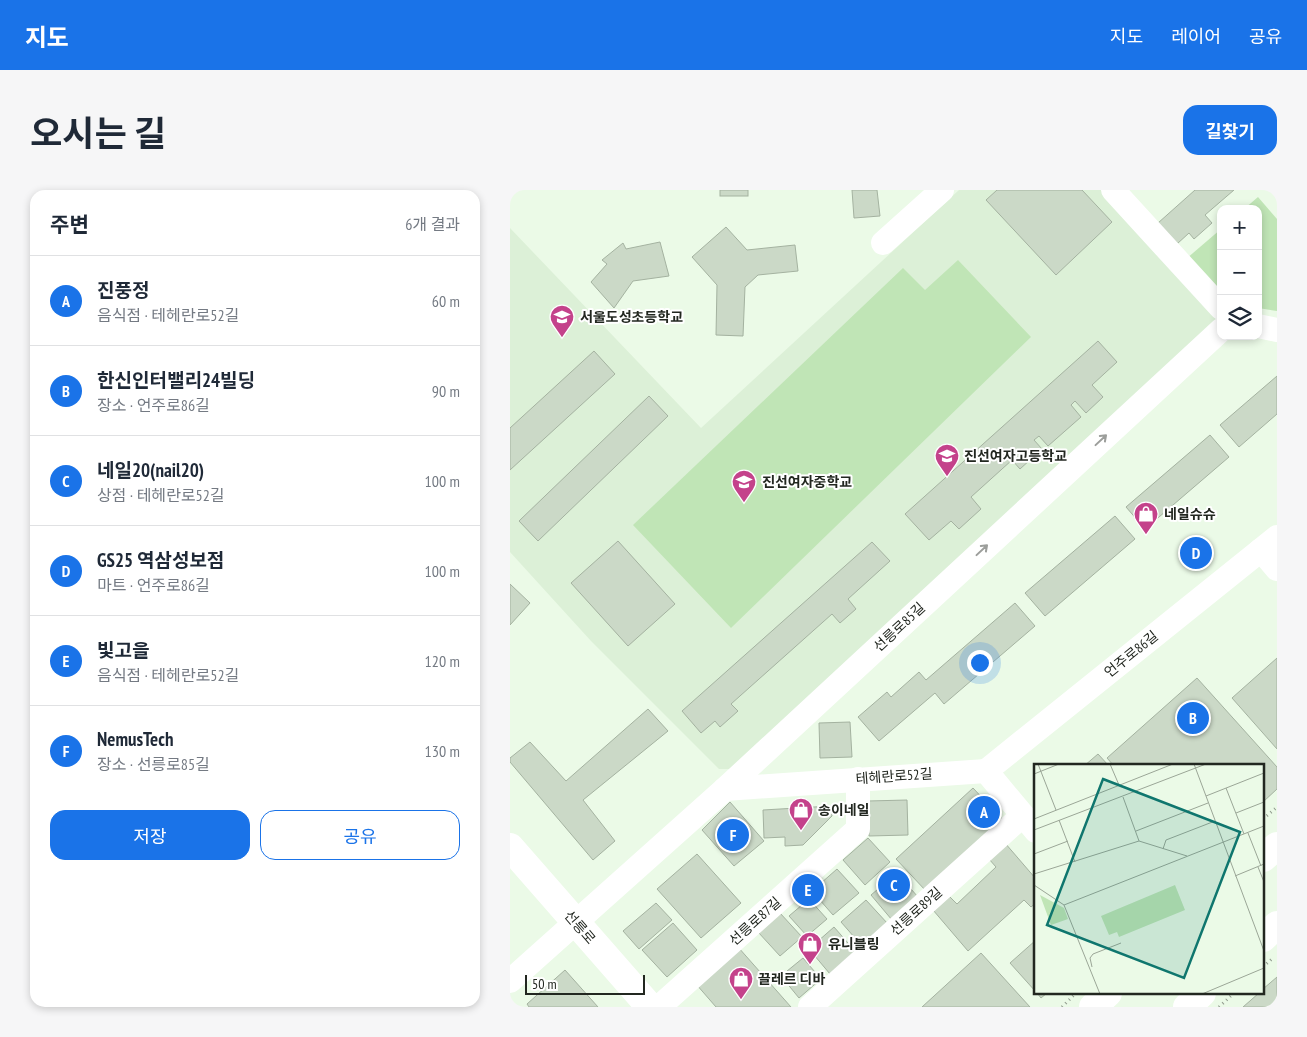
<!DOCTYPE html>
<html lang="ko">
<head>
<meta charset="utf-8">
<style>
  :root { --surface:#fff; --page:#f6f6f7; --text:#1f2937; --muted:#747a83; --line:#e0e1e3; --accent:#1a73e8 }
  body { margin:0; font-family:"PT Sans Narrow","Noto Sans KR",sans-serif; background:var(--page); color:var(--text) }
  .controls { position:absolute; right:15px; top:15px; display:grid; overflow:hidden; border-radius:10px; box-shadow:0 2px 8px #0003 }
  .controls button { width:45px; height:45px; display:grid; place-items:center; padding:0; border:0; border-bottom:1px solid var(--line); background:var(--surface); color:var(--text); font:25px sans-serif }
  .scale { position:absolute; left:15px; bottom:12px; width:120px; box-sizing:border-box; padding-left:5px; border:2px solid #222720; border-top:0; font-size:14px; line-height:18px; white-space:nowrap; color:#222720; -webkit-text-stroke:4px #fff; paint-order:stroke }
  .you { position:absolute; left:469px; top:472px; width:18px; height:18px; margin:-12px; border:4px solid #fff; border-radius:50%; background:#1a73e8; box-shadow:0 0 0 8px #1a73e833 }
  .badge { display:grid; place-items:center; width:32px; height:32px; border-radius:50%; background:var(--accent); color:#fff; font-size:16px; font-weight:700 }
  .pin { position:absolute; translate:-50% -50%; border:2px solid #fff; box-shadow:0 1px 5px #0006 }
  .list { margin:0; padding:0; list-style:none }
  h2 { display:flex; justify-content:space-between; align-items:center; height:65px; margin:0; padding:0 20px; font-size:21px }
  h2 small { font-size:16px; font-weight:400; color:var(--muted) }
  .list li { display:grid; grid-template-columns:32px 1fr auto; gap:15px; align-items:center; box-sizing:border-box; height:90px; padding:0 20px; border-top:1px solid var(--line) }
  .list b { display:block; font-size:19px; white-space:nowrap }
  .list p { margin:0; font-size:16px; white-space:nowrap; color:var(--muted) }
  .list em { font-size:16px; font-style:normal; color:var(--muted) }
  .actions { display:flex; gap:10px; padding:15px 20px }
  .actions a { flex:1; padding:11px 0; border:1px solid var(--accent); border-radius:15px; text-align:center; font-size:18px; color:var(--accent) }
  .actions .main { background:var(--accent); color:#fff }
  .icon { flex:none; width:28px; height:28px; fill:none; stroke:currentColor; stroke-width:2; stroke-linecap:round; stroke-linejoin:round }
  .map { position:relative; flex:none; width:767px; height:817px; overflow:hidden; border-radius:15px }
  header { display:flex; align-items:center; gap:30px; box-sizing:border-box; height:70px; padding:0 25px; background:var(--accent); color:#fff }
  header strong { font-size:24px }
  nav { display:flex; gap:28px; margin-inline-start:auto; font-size:18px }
  .intro { display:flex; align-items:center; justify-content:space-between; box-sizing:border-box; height:120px; padding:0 30px }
  h1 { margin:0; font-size:35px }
  .button { padding:12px 22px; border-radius:15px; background:var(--accent); color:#fff; font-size:18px; font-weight:700 }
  main { display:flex; gap:30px; padding:0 30px }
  aside { flex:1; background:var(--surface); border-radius:15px; box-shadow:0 2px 8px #0003 }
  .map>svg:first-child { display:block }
  .built { fill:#dcf0d7 }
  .green { fill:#c0e5b6 }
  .building { fill:#cbd9c7; stroke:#a4b2a0 }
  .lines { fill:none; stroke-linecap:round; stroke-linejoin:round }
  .path { stroke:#909a8d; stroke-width:3; stroke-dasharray:1 4; stroke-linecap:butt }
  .minor { stroke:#fff; stroke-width:24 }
  .major { stroke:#fff; stroke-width:28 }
  .oneway { stroke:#9c9e9b }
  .labels { text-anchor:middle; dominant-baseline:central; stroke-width:4; stroke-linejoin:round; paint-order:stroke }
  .poi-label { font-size:14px; font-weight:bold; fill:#222720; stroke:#fff; text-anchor:start }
  .street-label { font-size:14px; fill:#222720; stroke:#fff }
  .inset-road { fill:none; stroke:#9ba697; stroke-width:1 }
  .view { fill:#0f766e; fill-opacity:0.15; stroke:#0f766e; stroke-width:2.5 }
  .inset-edge { fill:none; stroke:#222720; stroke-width:2.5 }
</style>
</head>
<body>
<header>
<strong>지도</strong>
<nav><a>지도</a><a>레이어</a><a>공유</a></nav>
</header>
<div class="intro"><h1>오시는 길</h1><a class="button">길찾기</a></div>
<main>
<aside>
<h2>주변<small>6개 결과</small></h2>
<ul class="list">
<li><span class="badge">A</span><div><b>진풍정</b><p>음식점 · 테헤란로52길</p></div><em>60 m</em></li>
<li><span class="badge">B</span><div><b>한신인터밸리24빌딩</b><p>장소 · 언주로86길</p></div><em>90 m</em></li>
<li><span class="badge">C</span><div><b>네일20(nail20)</b><p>상점 · 테헤란로52길</p></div><em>100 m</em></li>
<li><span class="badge">D</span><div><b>GS25 역삼성보점</b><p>마트 · 언주로86길</p></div><em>100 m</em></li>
<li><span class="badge">E</span><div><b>빛고을</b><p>음식점 · 테헤란로52길</p></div><em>120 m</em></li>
<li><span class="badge">F</span><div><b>NemusTech</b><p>장소 · 선릉로85길</p></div><em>130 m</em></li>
</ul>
<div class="actions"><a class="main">저장</a><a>공유</a></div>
</aside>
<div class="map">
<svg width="767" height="817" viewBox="0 0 767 817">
  <rect width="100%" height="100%" fill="#ebfae7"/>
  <path class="built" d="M449 0H591L708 132 221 579H209L81 451 0 362V38L191 238Z"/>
  <g class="green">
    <path d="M748 7 767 29V121L748 118V19H734Z"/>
    <path d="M711 39V107L676 69Z"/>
    <path d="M448 70 521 147 221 438 123 335 393 78 415 100Z"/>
  </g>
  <g class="building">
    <rect x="210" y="0" width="28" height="6"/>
    <path d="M342 0H367L370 26 344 28Z"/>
    <path d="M487 0H572L602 32 546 85 476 10Z"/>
    <path d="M685 0H724L695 25 702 33 684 49 679 43 667 54 648 33Z"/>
    <path d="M216 37 237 60 285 55 288 81 248 85 235 97 233 146 206 145 207 95 182 67Z"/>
    <path d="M150 52 159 86 123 91 104 118 81 92 97 74 92 70 113 53 116 59Z"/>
    <path d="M588 151 607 172 582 195 593 207 576 223 565 211 561 215 571 227 538 256 529 246 524 250 532 259 510 279 502 270 461 307 471 319 449 339 441 331 419 350 395 324Z"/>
    <path d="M84 161 105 184 0 280V238Z"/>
    <path d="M767 186V224L729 257 710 235Z"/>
    <path d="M139 206 158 226 28 351 9 331Z"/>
    <path d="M700 245 719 267 635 339 616 317Z"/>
    <path d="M605 326 625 349 535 426 515 403Z"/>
    <path d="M108 351 165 414 118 456 61 393Z"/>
    <path d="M362 352 380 371 338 409 346 419 330 433 322 424 221 514 228 521 210 537 205 531 191 543 172 521Z"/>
    <path d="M0 394 20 413 0 435Z"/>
    <path d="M505 413 525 436 434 514 425 503 369 551 348 527 377 502 381 507 409 482 416 490Z"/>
    <path d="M767 468V559L722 508Z"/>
    <path d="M687 488 767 577V599L753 612V576H604L597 568Z"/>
    <path d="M138 519 158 541 73 610 105 651 83 670 0 572V568L20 552 56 591Z"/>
    <path d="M340 532 342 567 310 568 309 533Z"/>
    <path d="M588 564 599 576H574Z"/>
    <path d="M463 598 493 630 416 701 386 669Z"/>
    <path d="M397 610 398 645 359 646 358 611Z"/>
    <path d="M220 612 254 651 224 676 192 640Z"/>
    <path d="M321 616 322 626 293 655 275 656V647L254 648 253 620Z"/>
    <path d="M358 648 380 672 355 695 333 670Z"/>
    <path d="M495 653 526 689V713L521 717 514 710 458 761 423 720 439 706 447 714 486 677 479 669Z"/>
    <path d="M187 664 231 713 191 748 147 699Z"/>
    <path d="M327 679 349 703 323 725 302 701Z"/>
    <path d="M387 683 408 707 382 730 361 705Z"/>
    <path d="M299 709 317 729 297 746 279 726Z"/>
    <path d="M356 710 378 734 352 756 331 732Z"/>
    <path d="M146 713 162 730 129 759 113 741Z"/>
    <path d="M270 723 292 747 270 766 248 742Z"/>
    <path d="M163 733 187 760 157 787 132 760Z"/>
    <path d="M324 737 345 761 320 784 299 759Z"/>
    <path d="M526 750V802L500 773Z"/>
    <path d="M228 757 281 817H206L186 794Z"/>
    <path d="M471 763 520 817H412Z"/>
    <path d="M293 768 311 789 289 808 271 786Z"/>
    <path d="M55 780 88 817H19L17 814Z"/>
    <path d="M767 787V817H733L749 803H753V799Z"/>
    <path d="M527 803H537L531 808Z"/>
  </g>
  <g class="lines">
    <g class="path">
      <path d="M753 629 767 617"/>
      <path d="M753 777 764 767"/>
      <path d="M552 817 564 805"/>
      <path d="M709 817 724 803"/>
    </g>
    <g class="minor">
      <path d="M603 0 711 118"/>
      <path d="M373 53 432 0"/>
      <path d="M748 136 767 140"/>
      <path d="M751 360 767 379"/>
      <path d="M476 581 767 347"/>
      <path d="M215 599 476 581 526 641"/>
      <path d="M0 791 215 599 711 140"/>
      <path d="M149 817 348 639V589"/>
      <path d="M300 817 512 626"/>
    </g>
    <g class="major">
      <path d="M0 657 140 817"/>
      <path d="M753 668 767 656"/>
      <path d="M753 748 767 735"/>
      <path d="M583 817 598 803"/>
      <path d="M677 817 692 803"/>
    </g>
  </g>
  <defs><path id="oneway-shaft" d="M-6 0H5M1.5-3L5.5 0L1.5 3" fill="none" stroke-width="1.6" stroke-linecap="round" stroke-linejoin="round" transform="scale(1.25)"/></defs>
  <g class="oneway">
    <use href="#oneway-shaft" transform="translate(591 250) rotate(-43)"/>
    <use href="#oneway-shaft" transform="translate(472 360) rotate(-43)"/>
  </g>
  <defs>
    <symbol id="school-pin" viewBox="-11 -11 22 30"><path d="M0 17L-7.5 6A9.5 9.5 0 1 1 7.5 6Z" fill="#c4428b" stroke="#fff"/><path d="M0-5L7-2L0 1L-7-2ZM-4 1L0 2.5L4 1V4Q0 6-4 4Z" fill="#fff"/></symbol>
    <symbol id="shop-pin" viewBox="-11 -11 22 30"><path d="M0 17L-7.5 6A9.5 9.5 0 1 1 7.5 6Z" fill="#c4428b" stroke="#fff"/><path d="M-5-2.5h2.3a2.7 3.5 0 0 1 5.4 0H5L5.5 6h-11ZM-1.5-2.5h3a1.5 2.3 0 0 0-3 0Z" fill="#fff"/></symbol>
  </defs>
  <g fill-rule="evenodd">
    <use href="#school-pin" x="38" y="113" width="28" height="38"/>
    <use href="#school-pin" x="423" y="252" width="28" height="38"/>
    <use href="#school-pin" x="220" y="278" width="28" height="38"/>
    <use href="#shop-pin" x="622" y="310" width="28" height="38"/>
    <use href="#shop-pin" x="277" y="606" width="28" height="38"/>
    <use href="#shop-pin" x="286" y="740" width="28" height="38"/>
    <use href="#shop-pin" x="217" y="775" width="28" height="38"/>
  </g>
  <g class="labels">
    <g class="poi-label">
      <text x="70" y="127">서울도성초등학교</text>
      <text x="454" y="266">진선여자고등학교</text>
      <text x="252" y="292">진선여자중학교</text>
      <text x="654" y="324">네일슈슈</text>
      <text x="308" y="620">송이네일</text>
      <text x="318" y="754">유니블링</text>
      <text x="248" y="789">끌레르 디바</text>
    </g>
    <g class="street-label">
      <text transform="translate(389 437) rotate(-43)">선릉로85길</text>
      <text transform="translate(621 464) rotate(-39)">언주로86길</text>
      <text transform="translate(384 586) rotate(-4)">테헤란로52길</text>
      <text transform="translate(406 721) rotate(-42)">선릉로89길</text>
      <text transform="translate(245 731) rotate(-42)">선릉로87길</text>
      <text transform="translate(70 737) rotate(49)">선릉로</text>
    </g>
  </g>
  <g transform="translate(524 574)">
    <rect width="230" height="230" fill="#ebfae7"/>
    <path d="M141 121 151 146 85 173 83 168 75 171 67 152ZM6 131 30 144 34 155 17 161Z" fill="#c0e5b6"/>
    <path class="inset-road" d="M4 0 22 46M76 0 85 21M160 0 230 187M0 10 25 0M192 24 210 70M172 32 230 9M89 33 105 77 153 92M202 49 230 38M0 55 139 0M25 56 41 98M0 66 172 0M102 67 174 39M214 69 227 102M129 85 132 76 181 57M0 90 34 77M224 103 230 118M0 110 105 77M201 112 230 100M0 121 30 141M30 141 230 62M30 141 66 230M58 203 56 194 59 190 87 179M168 230 230 204"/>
    <path class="view" d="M69 15 206 68 150 214 13 161Z"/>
    <rect width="230" height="230" class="inset-edge"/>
  </g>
</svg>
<div class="controls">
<button>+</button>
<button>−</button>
<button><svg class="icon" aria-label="layers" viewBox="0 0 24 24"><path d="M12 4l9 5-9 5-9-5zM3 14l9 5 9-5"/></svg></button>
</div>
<div class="scale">50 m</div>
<div class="you"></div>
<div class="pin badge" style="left:474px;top:622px">A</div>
<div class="pin badge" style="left:683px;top:528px">B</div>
<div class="pin badge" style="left:384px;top:695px">C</div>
<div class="pin badge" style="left:686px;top:363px">D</div>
<div class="pin badge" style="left:298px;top:700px">E</div>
<div class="pin badge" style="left:223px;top:645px">F</div>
</div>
</main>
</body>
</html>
